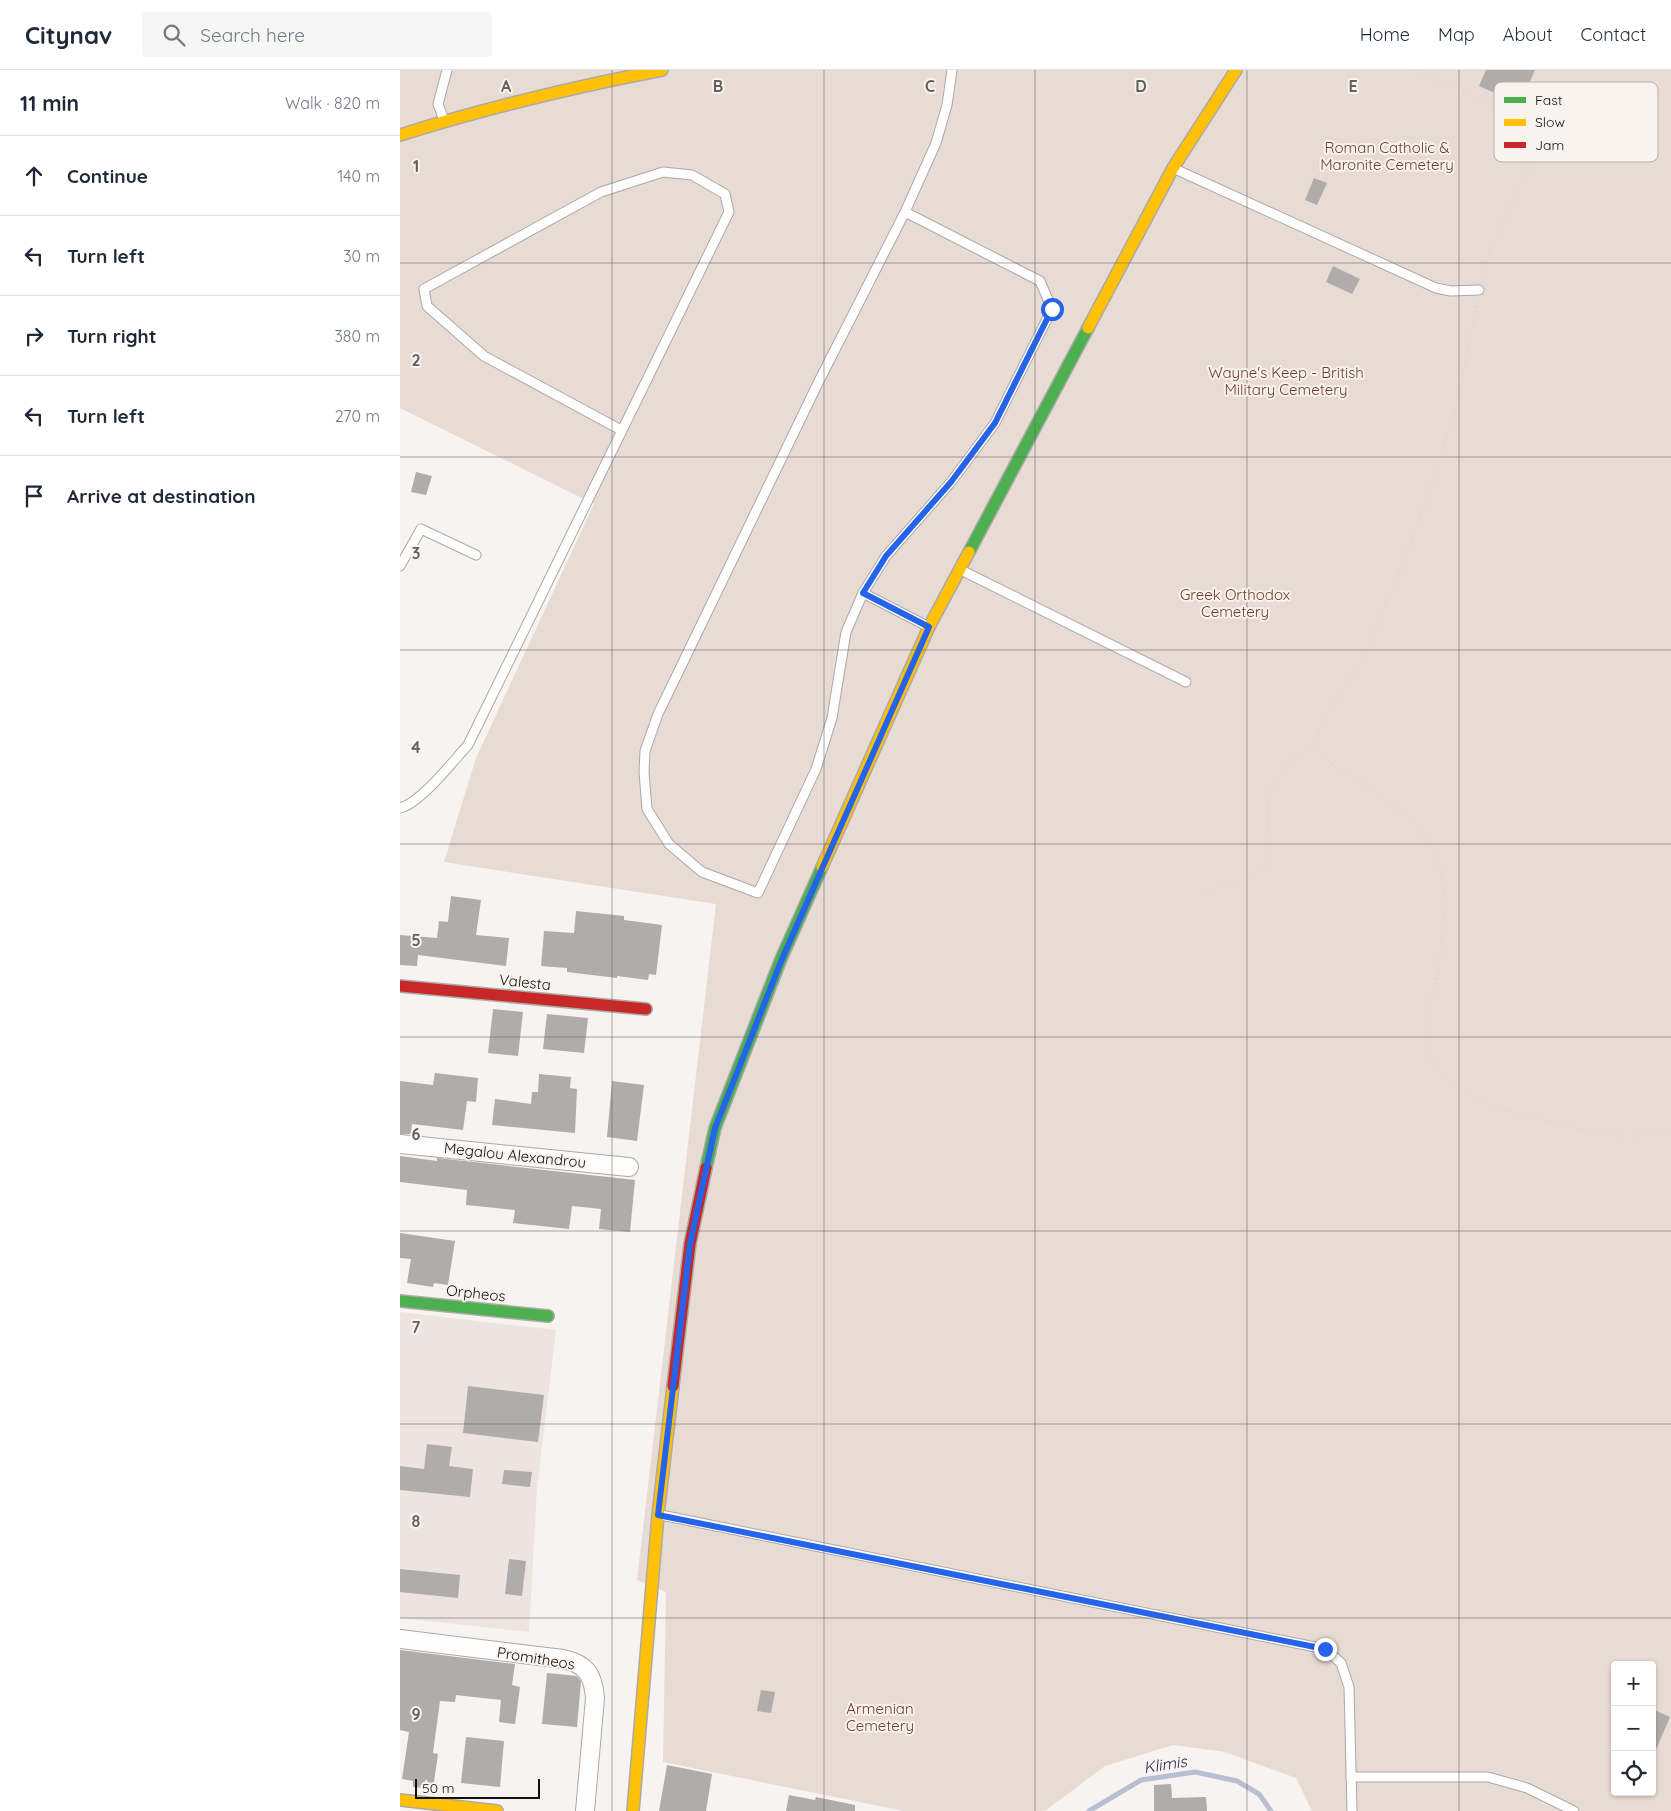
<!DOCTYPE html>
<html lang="en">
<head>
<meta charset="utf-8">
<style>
  :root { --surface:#fff; --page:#f6f6f7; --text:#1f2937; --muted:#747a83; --line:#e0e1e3 }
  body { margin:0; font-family:Quicksand,sans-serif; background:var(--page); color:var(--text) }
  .controls { position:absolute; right:15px; bottom:15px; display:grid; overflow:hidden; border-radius:5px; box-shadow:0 1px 4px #0004 }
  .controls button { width:45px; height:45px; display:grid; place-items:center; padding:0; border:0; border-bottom:1px solid var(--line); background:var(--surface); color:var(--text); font:25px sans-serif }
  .scale { position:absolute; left:15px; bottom:12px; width:125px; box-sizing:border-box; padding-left:5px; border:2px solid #13110f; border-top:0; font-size:14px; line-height:18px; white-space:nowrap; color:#13110f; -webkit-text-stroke:4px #faf2ee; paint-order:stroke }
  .stop { position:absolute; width:15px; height:15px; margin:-11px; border:4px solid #2563eb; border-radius:50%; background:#fff }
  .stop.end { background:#2563eb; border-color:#fff; box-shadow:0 1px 5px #0008 }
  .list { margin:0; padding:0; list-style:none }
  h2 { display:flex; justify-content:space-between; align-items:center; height:65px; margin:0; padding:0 20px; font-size:21px }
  h2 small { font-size:16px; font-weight:400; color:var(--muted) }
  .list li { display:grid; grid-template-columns:32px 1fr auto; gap:15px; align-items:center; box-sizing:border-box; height:80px; padding:0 20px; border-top:1px solid var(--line) }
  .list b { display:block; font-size:19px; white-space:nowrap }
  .list em { font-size:16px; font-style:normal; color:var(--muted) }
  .icon { flex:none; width:28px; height:28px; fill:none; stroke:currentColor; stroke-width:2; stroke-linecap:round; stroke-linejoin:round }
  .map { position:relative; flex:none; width:1271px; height:1741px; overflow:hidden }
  header { display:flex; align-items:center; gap:30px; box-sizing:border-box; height:70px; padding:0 25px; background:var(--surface); border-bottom:1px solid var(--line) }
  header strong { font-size:24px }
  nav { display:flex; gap:28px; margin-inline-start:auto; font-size:18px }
  .search { width:350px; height:45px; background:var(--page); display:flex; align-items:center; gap:12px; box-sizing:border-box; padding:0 18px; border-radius:5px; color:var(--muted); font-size:19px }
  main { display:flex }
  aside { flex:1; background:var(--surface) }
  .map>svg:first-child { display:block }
  .built { fill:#eee4df }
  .green { fill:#e8dbd4; fill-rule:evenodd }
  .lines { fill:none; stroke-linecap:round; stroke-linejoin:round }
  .stream { stroke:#b9bfd3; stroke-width:5 }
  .building { fill:#afacab }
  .lane-casing { stroke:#aca9a7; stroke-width:11 }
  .street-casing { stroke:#aca9a7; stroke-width:20 }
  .fast-casing { stroke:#aca9a7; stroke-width:14 }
  .slow-casing { stroke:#aca9a7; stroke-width:14 }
  .jam-casing { stroke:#aca9a7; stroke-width:14 }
  .path { stroke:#d8d7d7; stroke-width:3; stroke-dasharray:1 4; stroke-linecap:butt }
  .lane { stroke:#fefdfd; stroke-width:9 }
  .street { stroke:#fefdfd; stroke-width:18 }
  .fast { stroke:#4caf50; stroke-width:11 }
  .slow { stroke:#ffc107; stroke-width:11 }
  .jam { stroke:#c62828; stroke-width:11 }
  .route { stroke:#2563eb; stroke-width:6 }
  .grid { fill:none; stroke:#63605e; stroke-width:1; stroke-opacity:0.55 }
  .labels { text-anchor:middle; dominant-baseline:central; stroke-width:4; stroke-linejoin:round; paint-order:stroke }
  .park-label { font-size:15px; fill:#6c3f26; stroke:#faf2ee }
  .street-label { font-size:15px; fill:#13110f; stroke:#faf2ee }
  .water-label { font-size:16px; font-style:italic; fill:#1a264d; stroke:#faf2ee }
  .key { fill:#faf2ee; stroke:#b5aeab; stroke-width:1 }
  .key-label { font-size:14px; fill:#13110f }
  .grid-label { font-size:16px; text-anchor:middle; font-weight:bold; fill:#63605e; stroke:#faf2ee; stroke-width:4; stroke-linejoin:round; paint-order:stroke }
</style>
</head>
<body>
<header>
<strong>Citynav</strong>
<div class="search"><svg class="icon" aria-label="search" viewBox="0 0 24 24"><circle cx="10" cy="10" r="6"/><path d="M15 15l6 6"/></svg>Search here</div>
<nav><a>Home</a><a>Map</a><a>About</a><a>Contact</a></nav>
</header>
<main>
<aside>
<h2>11 min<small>Walk · 820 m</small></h2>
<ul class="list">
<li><svg class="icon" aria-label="ahead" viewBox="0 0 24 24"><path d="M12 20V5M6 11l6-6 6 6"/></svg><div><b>Continue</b></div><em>140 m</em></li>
<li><svg class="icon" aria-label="left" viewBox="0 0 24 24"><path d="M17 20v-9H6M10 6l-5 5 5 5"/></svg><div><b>Turn left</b></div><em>30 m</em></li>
<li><svg class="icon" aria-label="right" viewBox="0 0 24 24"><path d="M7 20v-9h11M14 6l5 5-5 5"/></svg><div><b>Turn right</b></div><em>380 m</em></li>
<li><svg class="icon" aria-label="left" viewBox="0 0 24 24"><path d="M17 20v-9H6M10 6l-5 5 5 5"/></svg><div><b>Turn left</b></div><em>270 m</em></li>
<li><svg class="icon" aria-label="arrive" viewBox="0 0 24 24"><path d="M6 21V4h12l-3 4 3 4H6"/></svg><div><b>Arrive at destination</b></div></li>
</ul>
</aside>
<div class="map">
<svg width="1271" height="1741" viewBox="0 0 1271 1741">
  <rect width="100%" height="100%" fill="#f7f3f1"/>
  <path class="built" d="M0 1242 156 1260 137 1418 129 1562 0 1548Z"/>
  <path class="green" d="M0 0H1271V1741H912L896 1708 825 1682 773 1675 705 1696 645 1741H504L263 1692 266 1522 237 1510 316 834 44 792 76 688 194 434 0 338ZM1215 1595H1252V1722H1215Z"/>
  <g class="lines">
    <path class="stream" d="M689 1741 741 1710 795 1702 837 1711 859 1724 871 1741"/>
  </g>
  <g class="building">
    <path d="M1086 0H1135L1120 34 1079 16Z"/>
    <path d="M914 108 927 113 917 135 905 130Z"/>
    <path d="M933 196 960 209 952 224 926 212Z"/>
    <path d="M16 402 32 406 26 425 11 422Z"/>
    <path d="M51 826 81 830 76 865 109 868 106 896 18 885 17 896 0 895V865L37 868 39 851 48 852Z"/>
    <path d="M176 841 224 846V850L262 855 256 905 249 904 248 910 217 906V908L167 902V898L141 896 144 861 174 863Z"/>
    <path d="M93 939 123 942 118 986 88 983Z"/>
    <path d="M147 944 188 948 184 983 143 979Z"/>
    <path d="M35 1003 78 1008 76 1032 67 1031 63 1060 12 1054 11 1064H0V1011L33 1015Z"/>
    <path d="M139 1004 171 1007 170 1018 177 1019 175 1063 92 1055 95 1029 131 1034 132 1022H138Z"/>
    <path d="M212 1011 244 1015 237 1071 207 1067Z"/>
    <path d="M0 1086 37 1091V1088L235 1110 230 1162 199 1159 201 1139 172 1136 169 1159 113 1153 115 1140 66 1135 67 1120 0 1112Z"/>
    <path d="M0 1163 55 1171 48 1215 34 1213 33 1217 7 1213 11 1189 0 1188Z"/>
    <path d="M68 1316 144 1325 138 1372 63 1363Z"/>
    <path d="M27 1374 52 1377 49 1396 73 1399 70 1427 0 1420V1396L24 1399Z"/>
    <path d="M104 1400 132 1402 130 1417 102 1414Z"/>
    <path d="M109 1489 126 1491 122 1526 105 1524Z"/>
    <path d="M0 1499 60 1505 58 1528 0 1522Z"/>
    <path d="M0 1580 115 1594 112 1615 120 1617 115 1654 99 1652 101 1630 56 1625 55 1632 40 1631 33 1683 38 1684 33 1719 13 1717V1711L2 1709 9 1662 0 1660Z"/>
    <path d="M147 1603 177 1606 181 1611 177 1657 142 1654Z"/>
    <path d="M361 1620 375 1622 371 1643 357 1641Z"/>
    <path d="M1252 1639 1270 1647 1252 1689Z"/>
    <path d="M66 1667 104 1671 100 1717 61 1713Z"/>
    <path d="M267 1695 312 1704 306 1741H259Z"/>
    <path d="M771 1714 772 1728 806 1727 807 1741H754V1715Z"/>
    <path d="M389 1725 415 1730 416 1727 455 1735V1741H386Z"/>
  </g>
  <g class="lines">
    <defs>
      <g id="lane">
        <path d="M44 50 38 34 47 0"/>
        <path d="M775 99 1036 218 1051 221 1079 220"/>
        <path d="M505 142 640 211 652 239 595 353 551 412 486 486 463 523 446 562 432 648 416 699 358 823 302 802 269 774 247 739 244 702 245 681 258 644 418 313 505 142 536 73 547 35 552 0"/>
        <path d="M0 496 21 459 76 485"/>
        <path d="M561 500 786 612"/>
        <path d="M463 523 527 556"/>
        <path d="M0 738C21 733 53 691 68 675L329 142 325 124 292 105 263 102 201 122 24 219 27 236 84 286 221 360"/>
        <path d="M261 1445 925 1579 941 1593 949 1617 952 1741"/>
        <path d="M951 1707H1088L1127 1718 1174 1741"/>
      </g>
      <g id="street">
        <path d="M0 1074 229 1097"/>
        <path d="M0 1569 163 1589C187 1594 193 1605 195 1628L185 1741"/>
      </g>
      <g id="fast">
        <path d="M569 482 688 258"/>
        <path d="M306 1098 315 1058 381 889 422 797"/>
        <path d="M0 1231 148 1246"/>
      </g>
      <g id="slow">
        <path d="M0 65C86 38 173 17 262 0"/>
        <path d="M688 258 773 98 836 0"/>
        <path d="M422 797 529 557 569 482"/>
        <path d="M0 1730 97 1741"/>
        <path d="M233 1741 258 1445 273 1316"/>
      </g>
      <g id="jam">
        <path d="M0 916 246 939"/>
        <path d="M273 1316 290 1174 306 1098"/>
      </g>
    </defs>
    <use href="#lane" class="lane-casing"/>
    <use href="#street" class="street-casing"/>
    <use href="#fast" class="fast-casing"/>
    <use href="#slow" class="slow-casing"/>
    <use href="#jam" class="jam-casing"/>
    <g class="path">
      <path d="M1013 0 1147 58 1085 192 1081 208"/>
      <path d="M1077 231C1060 343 1022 452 977 555 969 574 960 593 950 610 941 626 921 645 918 663 917 670 917 678 921 684 928 695 946 703 957 710 980 724 1019 753 1032 776 1042 794 1044 815 1044 835 1044 859 1041 884 1037 907 1033 926 1026 943 1026 962 1024 1015 1088 1035 1129 1046 1161 1054 1194 1066 1227 1066 1242 1066 1257 1062 1271 1058"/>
      <path d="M801 823C821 816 848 812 864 796 873 786 869 768 868 756 865 716 883 691 918 674"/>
    </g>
    <use href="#lane" class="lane"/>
    <use href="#street" class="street"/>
    <use href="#fast" class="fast"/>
    <use href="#slow" class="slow"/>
    <use href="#jam" class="jam"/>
  </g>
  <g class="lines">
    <path class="route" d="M652 239 595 353 551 412 486 486 463 523 529 557 382 889 315 1058 290 1174 258 1445 925 1579"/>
  </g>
  <path class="grid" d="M212 0V1741M424 0V1741M635 0V1741M847 0V1741M1059 0V1741M0 193H1271M0 387H1271M0 580H1271M0 774H1271M0 967H1271M0 1161H1271M0 1354H1271M0 1548H1271"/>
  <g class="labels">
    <g class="park-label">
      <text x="987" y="77">Roman Catholic &amp;<tspan x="987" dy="17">Maronite Cemetery</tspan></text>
      <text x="886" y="302">Wayne's Keep - British<tspan x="886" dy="17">Military Cemetery</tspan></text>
      <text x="835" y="524">Greek Orthodox<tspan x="835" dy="17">Cemetery</tspan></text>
      <text x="480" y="1638">Armenian<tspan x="480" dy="17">Cemetery</tspan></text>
    </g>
    <g class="street-label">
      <text transform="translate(125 912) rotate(6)">Valesta</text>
      <text transform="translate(115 1085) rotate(6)">Megalou Alexandrou</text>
      <text transform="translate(76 1223) rotate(6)">Orpheos</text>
      <text transform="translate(136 1588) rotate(9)">Promitheos</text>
    </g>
    <g class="water-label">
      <text transform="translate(765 1694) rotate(-9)">Klimis</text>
    </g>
  </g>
  <rect x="1094" y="12" width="164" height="80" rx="8" class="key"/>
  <rect x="1104" y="27" width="22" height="6" fill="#4caf50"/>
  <rect x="1104" y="49" width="22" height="7" fill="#ffc107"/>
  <rect x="1104" y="72" width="22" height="6" fill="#c62828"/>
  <g class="key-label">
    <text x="1135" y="35">Fast</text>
    <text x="1135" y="57">Slow</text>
    <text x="1135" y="80">Jam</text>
  </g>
  <g class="grid-label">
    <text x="106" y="22">A</text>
    <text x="318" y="22">B</text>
    <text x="530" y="22">C</text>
    <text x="741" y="22">D</text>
    <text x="953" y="22">E</text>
    <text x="16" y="102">1</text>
    <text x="16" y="296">2</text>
    <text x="16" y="489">3</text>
    <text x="16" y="683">4</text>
    <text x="16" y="876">5</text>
    <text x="16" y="1070">6</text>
    <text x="16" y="1263">7</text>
    <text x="16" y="1457">8</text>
    <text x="16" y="1650">9</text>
  </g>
</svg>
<div class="controls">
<button>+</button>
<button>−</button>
<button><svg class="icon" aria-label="locate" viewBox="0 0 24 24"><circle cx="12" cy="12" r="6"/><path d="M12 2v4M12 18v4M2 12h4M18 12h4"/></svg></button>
</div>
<div class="scale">50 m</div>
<div class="stop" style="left:652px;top:239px"></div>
<div class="stop end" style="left:925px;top:1579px"></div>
</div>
</main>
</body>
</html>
